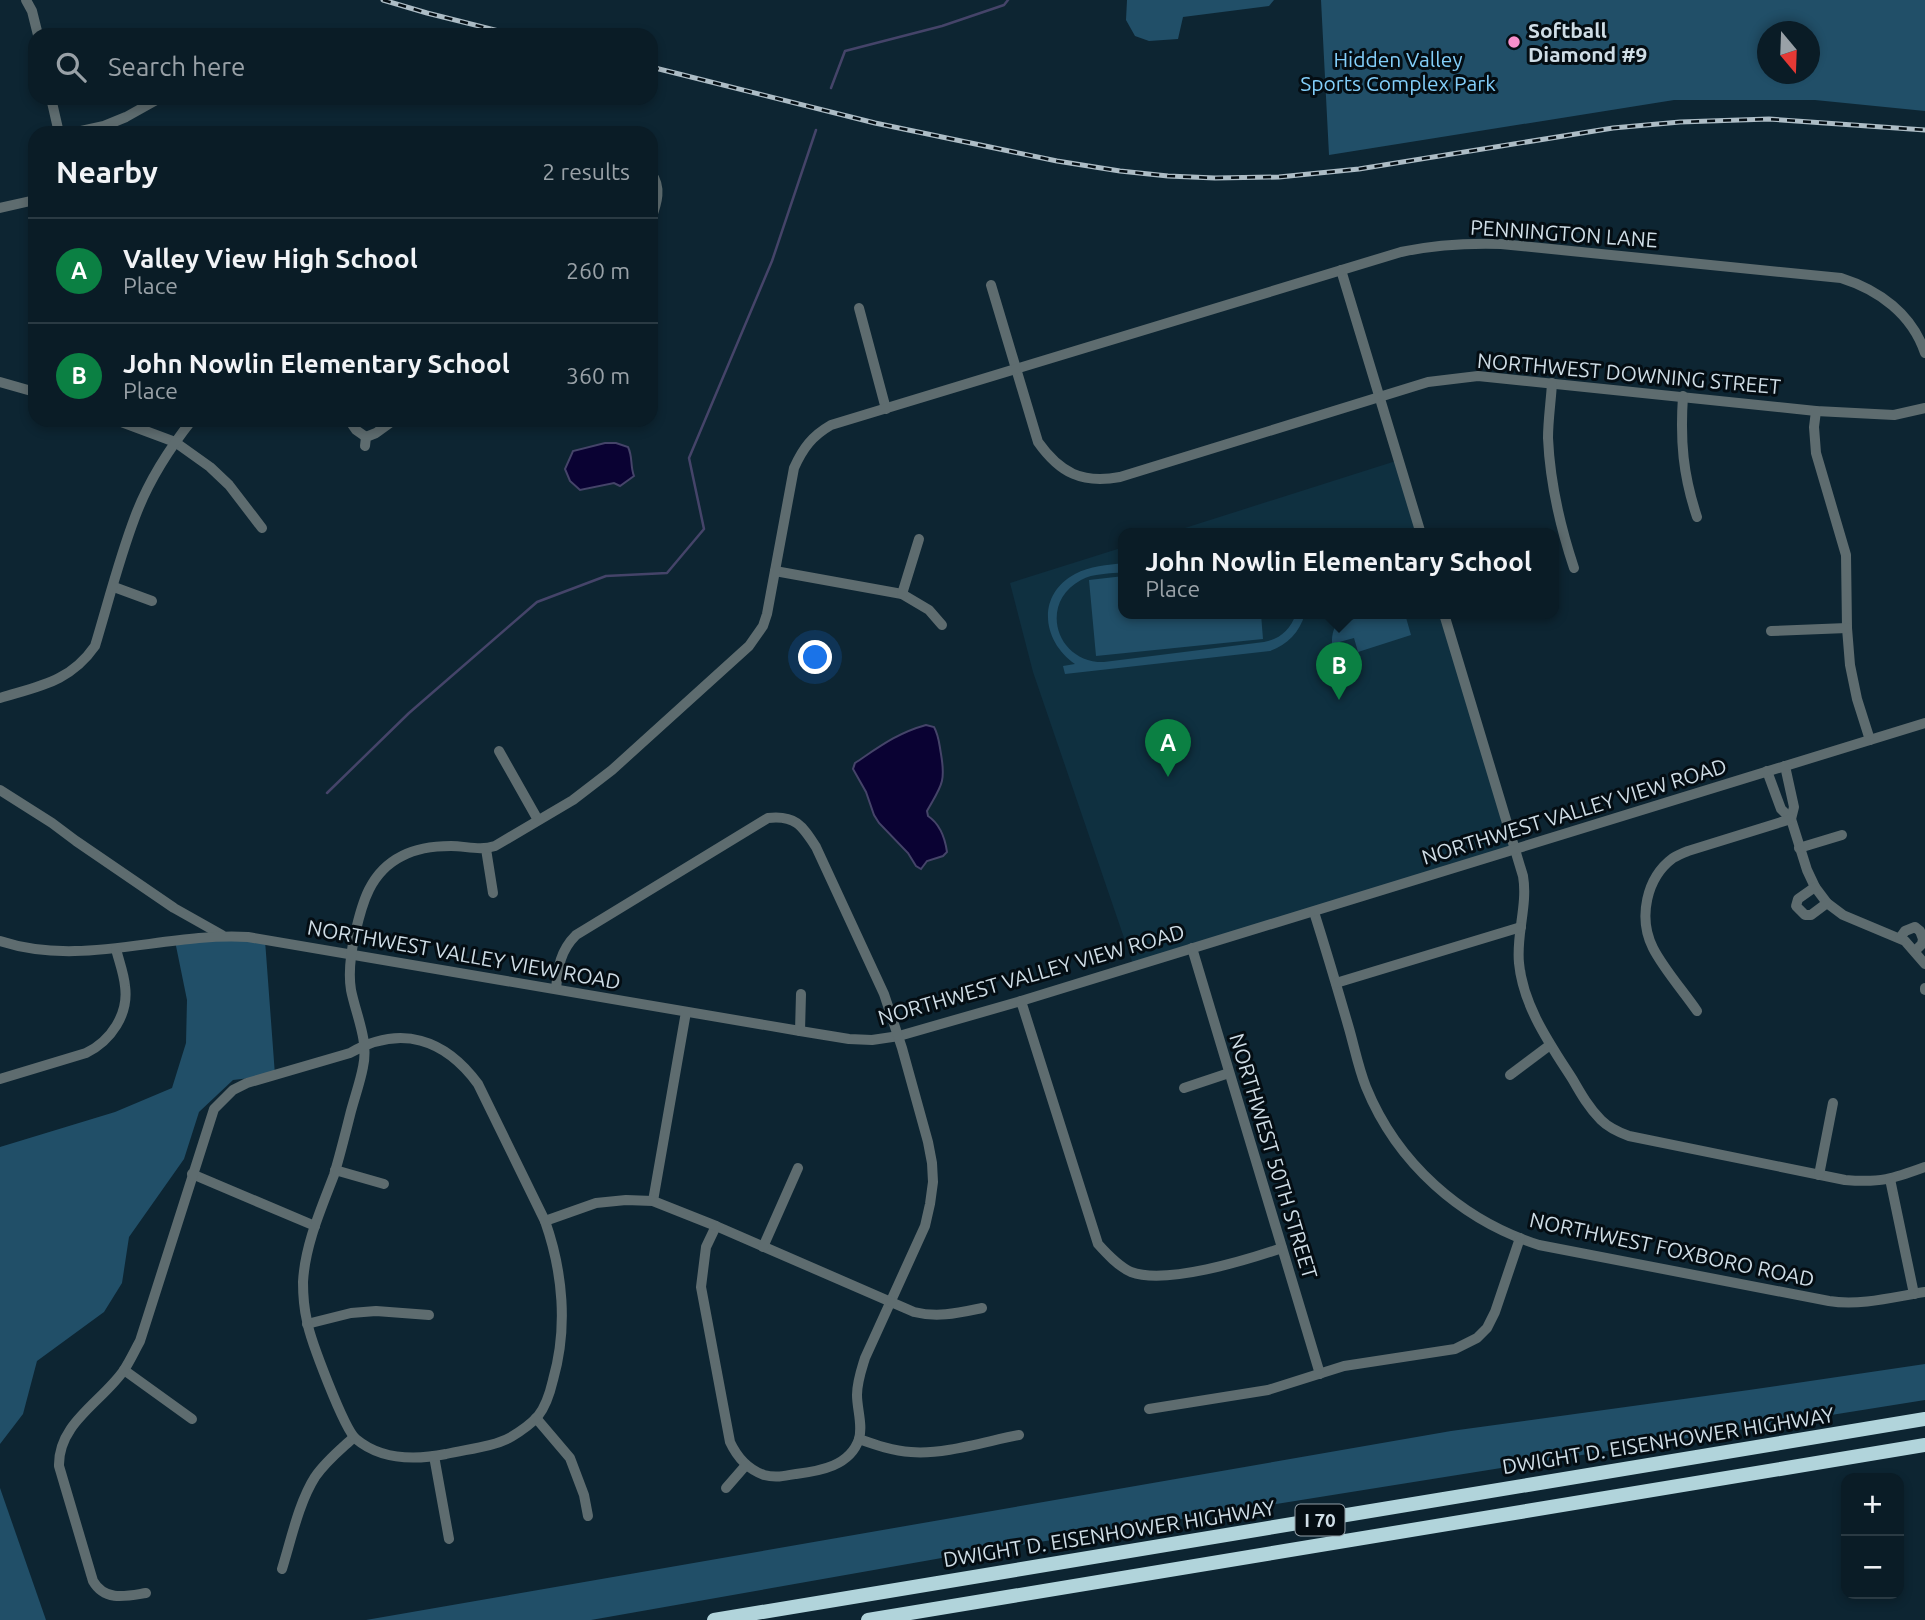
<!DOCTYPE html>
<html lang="en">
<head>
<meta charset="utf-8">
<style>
  :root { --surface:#0a1c26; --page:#13252e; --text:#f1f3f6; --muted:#99a1a7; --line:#2a3a43; --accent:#0b8043 }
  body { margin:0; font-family:Ubuntu,sans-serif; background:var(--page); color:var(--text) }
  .controls { position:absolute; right:21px; bottom:21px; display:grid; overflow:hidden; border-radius:14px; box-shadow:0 4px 10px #0003 }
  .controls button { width:63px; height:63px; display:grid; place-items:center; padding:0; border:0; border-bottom:2px solid var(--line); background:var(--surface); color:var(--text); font:35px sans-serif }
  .compass { position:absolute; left:1757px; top:21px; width:63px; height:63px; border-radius:50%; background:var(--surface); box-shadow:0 4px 10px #0003; rotate:161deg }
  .you { position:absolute; left:816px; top:658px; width:24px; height:24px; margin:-18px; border:5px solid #fff; border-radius:50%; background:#1a73e8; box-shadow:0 0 0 10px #1a73e833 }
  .badge { display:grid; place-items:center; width:46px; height:46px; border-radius:50%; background:var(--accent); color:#fff; font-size:23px; font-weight:700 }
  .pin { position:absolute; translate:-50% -58px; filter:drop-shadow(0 2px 4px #0008) }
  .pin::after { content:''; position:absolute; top:37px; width:24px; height:21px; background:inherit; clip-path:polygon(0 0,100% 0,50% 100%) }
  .popup { position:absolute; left:1118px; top:528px; width:441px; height:91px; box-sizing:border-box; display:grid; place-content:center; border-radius:14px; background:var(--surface); filter:drop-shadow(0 2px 5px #0005); font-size:23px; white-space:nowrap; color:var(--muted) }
  .popup b { font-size:26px; color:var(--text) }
  .popup::after { content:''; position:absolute; left:50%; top:100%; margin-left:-14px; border:14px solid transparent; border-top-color:var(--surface) }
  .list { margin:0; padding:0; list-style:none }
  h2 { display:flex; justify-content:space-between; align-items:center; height:91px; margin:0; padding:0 28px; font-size:30px }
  h2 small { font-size:23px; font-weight:400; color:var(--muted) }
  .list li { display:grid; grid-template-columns:46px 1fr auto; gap:21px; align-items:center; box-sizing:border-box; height:105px; padding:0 28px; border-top:2px solid var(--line) }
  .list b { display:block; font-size:26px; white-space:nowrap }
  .list p { margin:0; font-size:23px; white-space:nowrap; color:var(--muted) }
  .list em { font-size:23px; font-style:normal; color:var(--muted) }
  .icon { flex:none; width:38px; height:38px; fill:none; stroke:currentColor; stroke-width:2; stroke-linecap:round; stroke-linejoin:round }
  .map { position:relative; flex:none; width:1925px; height:1620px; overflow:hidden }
  .search { position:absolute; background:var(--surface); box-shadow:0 4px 10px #0003; left:28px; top:28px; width:630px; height:77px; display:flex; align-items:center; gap:18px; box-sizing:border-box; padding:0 24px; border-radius:21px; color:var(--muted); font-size:26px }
  .panel { position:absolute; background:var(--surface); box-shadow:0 4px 10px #0003; left:28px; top:126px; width:630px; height:301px; border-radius:21px }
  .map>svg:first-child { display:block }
  .built { fill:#0f3040 }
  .green { fill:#214f68; fill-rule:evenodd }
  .water { fill:#0a0233; stroke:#454469; stroke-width:2 }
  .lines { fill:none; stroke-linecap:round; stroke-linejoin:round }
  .stream { stroke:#454469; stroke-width:2.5 }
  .minor { stroke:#5e6c6f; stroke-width:10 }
  .highway { stroke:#b1d4db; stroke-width:14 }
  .rail-casing { stroke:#acbcc5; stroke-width:5 }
  .rail { stroke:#040d13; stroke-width:2.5; stroke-dasharray:8; stroke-linecap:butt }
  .poi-dot { fill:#f890cc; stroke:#040d13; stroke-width:2.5 }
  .labels { text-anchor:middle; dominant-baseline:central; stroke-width:6; stroke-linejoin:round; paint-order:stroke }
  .shield { fill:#040d13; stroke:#929fa7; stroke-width:2 }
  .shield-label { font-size:19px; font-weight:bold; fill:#cfdde6 }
  .poi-label { font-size:21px; font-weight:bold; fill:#cfdde6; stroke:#040d13; text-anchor:start }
  .park-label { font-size:21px; fill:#83cffa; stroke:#040d13 }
  .street-label { font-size:21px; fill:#cfdde6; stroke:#040d13 }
</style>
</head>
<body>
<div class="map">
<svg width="1925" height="1620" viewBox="0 0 1925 1620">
  <rect width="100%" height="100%" fill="#0d2532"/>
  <g class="built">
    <path d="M1399 460 1421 534H1166Z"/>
    <path d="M1124 547V614H1444L1514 849 1134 967 1033 672 1010 583Z"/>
  </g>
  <g class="green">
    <path d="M1127 0H1274L1269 6 1183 17 1178 39 1149 41 1135 36 1126 20Z"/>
    <path d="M1321 0H1925V111L1815 100H1674L1329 155ZM1768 32H1810V74H1768Z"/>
    <path d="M1124 563V572C1110 574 1093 573 1081 580 1038 603 1056 663 1104 662L1264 642C1280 639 1290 630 1296 614H1305C1299 633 1288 644 1270 651L1065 674 1063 666 1075 664C1042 641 1036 595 1075 574 1090 566 1107 565 1124 563Z"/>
    <path d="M1124 576V614H1261L1263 639 1096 656 1089 580Z"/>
    <path d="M1363 614H1405L1411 635 1358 652 1354 638 1332 644C1332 632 1334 622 1347 618L1351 620 1363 616Z"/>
    <path d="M265 940 275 1075 233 1080 199 1112 184 1159 129 1237 122 1283 104 1312 37 1361 23 1414 0 1444V1147L115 1112 172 1088 186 1043 187 1000 175 941Z"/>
    <path d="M1925 1364V1400L970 1553 591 1620H366L1451 1431 1749 1390Z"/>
    <path d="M0 1488 46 1620H0Z"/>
  </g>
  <g class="water">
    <path d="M605 443H616L628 447C633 457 630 466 634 476L620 486 614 483 580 490 570 481 565 469 573 451Z"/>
    <path d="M926 725 934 727C939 736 939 743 941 754 946 783 941 786 927 811L928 816C940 824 945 838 947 852L943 856 927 861 921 869 916 866 908 853 879 823 874 815 866 792 853 769 855 763C879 747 897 733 926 725Z"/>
  </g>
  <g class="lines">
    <g class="stream">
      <path d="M831 88 845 51 942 26 1004 5 1008 0"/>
      <path d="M327 793 409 713 537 602 606 576 667 573 704 529 689 458 772 261 816 130"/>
    </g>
    <g class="minor">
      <path d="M26 0 32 11 38 35"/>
      <path d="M51 98 59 133"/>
      <path d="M72 133 104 126 126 117 160 98"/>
      <path d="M651 173C662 187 657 203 651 219"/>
      <path d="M0 208 35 200"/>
      <path d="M1341 270 1421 534"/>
      <path d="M991 285 1038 442C1060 473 1082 484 1120 477L1428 382 1478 376 1816 411 1894 415 1925 408"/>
      <path d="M859 308 886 409"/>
      <path d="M0 382 35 392"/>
      <path d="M1552 383C1551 401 1548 420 1548 438 1550 483 1560 526 1574 568"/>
      <path d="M1683 396C1680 441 1683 475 1697 517"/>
      <path d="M1816 411 1814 427 1816 453 1846 555 1847 628 1850 665 1857 699 1870 740"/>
      <path d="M116 420 175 442 210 467 229 485 262 528"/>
      <path d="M349 420 356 430 366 437"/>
      <path d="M365 446 366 437 376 433 394 420"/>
      <path d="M775 571 902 594 929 610 942 625"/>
      <path d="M114 587 152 601"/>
      <path d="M902 594 919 539"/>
      <path d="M1444 614 1523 876C1528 905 1516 934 1519 963 1523 1006 1550 1044 1573 1080 1581 1094 1589 1108 1601 1120 1609 1128 1618 1132 1629 1136L1845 1180C1881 1183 1892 1179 1925 1167"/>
      <path d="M1771 631 1847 628"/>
      <path d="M0 698C39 686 70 682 95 646 108 603 119 559 135 517 148 482 169 449 192 420"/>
      <path d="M499 751 538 820"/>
      <path d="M1785 766 1794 807 1791 819"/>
      <path d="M1767 771 1781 809 1791 819 1807 870 1815 887 1827 903 1843 915 1905 941 1925 964"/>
      <path d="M0 790 52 823 76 841 174 908 222 935"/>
      <path d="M1799 848 1842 835"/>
      <path d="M486 849 493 893"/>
      <path d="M1815 887 1798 899 1796 906 1805 915H1811L1827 903"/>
      <path d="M1314 912C1326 950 1337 987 1348 1025 1354 1045 1358 1067 1366 1087 1397 1163 1461 1220 1539 1245L1829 1301C1860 1306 1894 1297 1925 1292"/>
      <path d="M1900 938 1905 931 1915 927 1920 931 1923 939 1922 944 1915 951"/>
      <path d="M0 941C82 968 165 932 248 937L800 1031 849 1039 872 1040 899 1036 1021 1001 1925 723"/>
      <path d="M1192 948 1320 1374"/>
      <path d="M1336 983 1521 927"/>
      <path d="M1925 988V990"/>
      <path d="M556 989C558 967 560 951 576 935L768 818C795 815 802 825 816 847L884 994 902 1048 928 1142 932 1163 933 1182 930 1204 925 1226 865 1358C861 1371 857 1382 857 1395 857 1409 863 1425 859 1439 850 1466 820 1471 796 1474 785 1476 775 1478 764 1475 747 1469 737 1457 730 1442L701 1287 706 1247 716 1226"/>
      <path d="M1021 1001 1098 1244C1107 1254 1118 1266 1131 1272 1166 1285 1247 1260 1282 1248"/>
      <path d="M1697 1011C1684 992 1663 968 1653 948 1638 918 1646 878 1673 858 1678 855 1683 853 1688 851L1791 819"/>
      <path d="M800 1031 801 994"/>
      <path d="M1510 1075 1550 1045"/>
      <path d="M0 1079 86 1053C111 1041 129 1014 125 986 124 974 119 961 116 949"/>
      <path d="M1184 1088 1229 1073"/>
      <path d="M335 1170 384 1184"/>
      <path d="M192 1174 315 1226"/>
      <path d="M1819 1175 1833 1103"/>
      <path d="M1890 1179 1914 1294"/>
      <path d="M653 1201 686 1012"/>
      <path d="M545 1221 596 1203 626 1200 653 1201 716 1226 914 1312C938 1318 958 1313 982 1308"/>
      <path d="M763 1247 798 1168"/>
      <path d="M307 1324 351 1313 376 1311 429 1315"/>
      <path d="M124 1370 192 1419"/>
      <path d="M1149 1409 1268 1390 1344 1366 1455 1349 1477 1338 1487 1328 1495 1312 1520 1238"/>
      <path d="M536 1418 570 1458 584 1495 588 1516"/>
      <path d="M859 1439C876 1445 893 1451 911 1452 943 1455 987 1441 1019 1435"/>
      <path d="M434 1456 449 1539"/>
      <path d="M726 1488 746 1465"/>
      <path d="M282 1569C291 1540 299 1502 315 1477 326 1461 340 1450 353 1438"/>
      <path d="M146 1593C127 1596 105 1602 93 1581L59 1466C58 1423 102 1402 124 1370 130 1361 135 1350 140 1341L214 1109 233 1090 247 1083 350 1053C401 1024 445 1039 478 1084L545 1221C563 1272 568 1328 553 1380 550 1393 546 1406 538 1416 531 1424 521 1431 511 1437 493 1447 467 1449 446 1454 416 1460 381 1460 356 1439 344 1429 310 1339 307 1321 304 1308 303 1295 303 1282 305 1245 321 1209 334 1175 340 1155 345 1135 350 1115 354 1099 360 1083 363 1067 369 1041 356 1015 351 990 348 972 351 952 355 934 362 903 370 872 402 856 417 848 434 846 451 846 466 846 480 851 495 846L573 800 612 770 749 646 763 626 767 614 794 468C803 448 812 436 831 425L1401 252C1434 245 1467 243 1501 244L1841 278C1879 290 1912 314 1925 353"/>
    </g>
    <g class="highway">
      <path d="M714 1620 1925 1419"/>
      <path d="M868 1620 1925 1445"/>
    </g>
    <defs>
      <g id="rail">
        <path d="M383 0 427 13 515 35"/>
        <path d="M651 67 875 123 1057 161 1120 171 1168 176 1215 178 1279 177 1359 169 1613 128 1680 122 1769 119 1925 130"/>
      </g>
    </defs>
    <use href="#rail" class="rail-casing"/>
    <use href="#rail" class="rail"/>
  </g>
  <circle class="poi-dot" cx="1514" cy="42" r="7"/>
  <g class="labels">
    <rect class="shield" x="1295.5" y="1504.5" width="49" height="31" rx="5"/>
    <g class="shield-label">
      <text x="1320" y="1520">I 70</text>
    </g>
    <g class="poi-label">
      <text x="1528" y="30">Softball<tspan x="1528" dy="24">Diamond #9</tspan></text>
    </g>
    <g class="park-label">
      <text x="1398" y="59">Hidden Valley<tspan x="1398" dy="24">Sports Complex Park</tspan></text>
    </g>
    <g class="street-label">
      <text transform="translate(1564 233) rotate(4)">PENNINGTON LANE</text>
      <text transform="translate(1629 373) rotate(5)">NORTHWEST DOWNING STREET</text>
      <text transform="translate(1574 811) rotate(-17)">NORTHWEST VALLEY VIEW ROAD</text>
      <text transform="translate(464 954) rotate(10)">NORTHWEST VALLEY VIEW ROAD</text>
      <text transform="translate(1031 974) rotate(-16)">NORTHWEST VALLEY VIEW ROAD</text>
      <text transform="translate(1274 1156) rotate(73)">NORTHWEST 50TH STREET</text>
      <text transform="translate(1672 1249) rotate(12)">NORTHWEST FOXBORO ROAD</text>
      <text transform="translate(1668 1440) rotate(-9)">DWIGHT D. EISENHOWER HIGHWAY</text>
      <text transform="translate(1109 1533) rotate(-9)">DWIGHT D. EISENHOWER HIGHWAY</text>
    </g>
  </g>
</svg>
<div class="controls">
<button>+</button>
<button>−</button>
</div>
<svg class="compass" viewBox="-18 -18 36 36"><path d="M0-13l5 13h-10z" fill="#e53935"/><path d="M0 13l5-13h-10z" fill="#99a1a7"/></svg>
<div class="you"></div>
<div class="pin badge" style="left:1168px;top:777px">A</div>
<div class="pin badge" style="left:1339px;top:700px">B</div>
<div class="popup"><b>John Nowlin Elementary School</b>Place</div>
<div class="search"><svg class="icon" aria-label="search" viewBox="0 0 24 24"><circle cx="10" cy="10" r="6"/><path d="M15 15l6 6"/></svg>Search here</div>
<section class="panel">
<h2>Nearby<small>2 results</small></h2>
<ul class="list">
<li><span class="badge">A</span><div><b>Valley View High School</b><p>Place</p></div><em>260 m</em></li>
<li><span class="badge">B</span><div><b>John Nowlin Elementary School</b><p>Place</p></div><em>360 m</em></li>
</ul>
</section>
</div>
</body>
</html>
